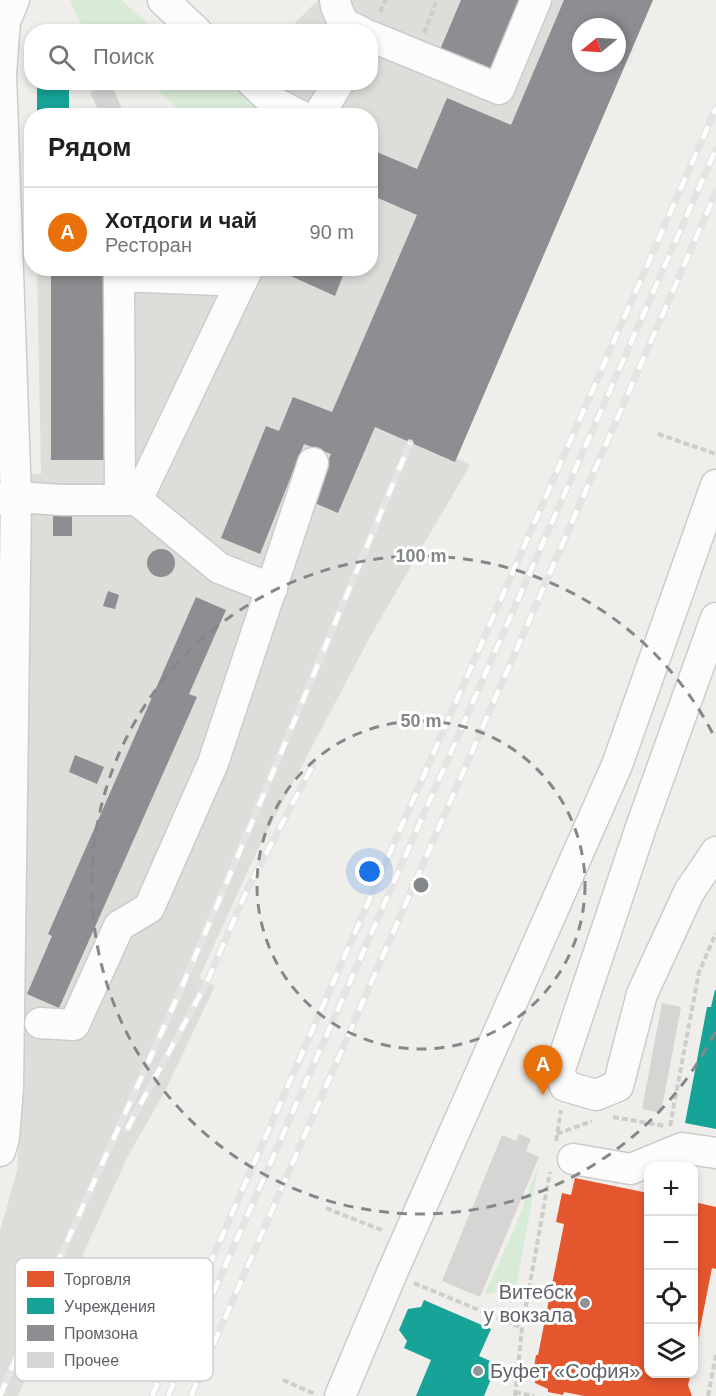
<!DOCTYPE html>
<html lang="ru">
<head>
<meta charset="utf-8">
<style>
  :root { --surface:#fff; --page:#f2f2f2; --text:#202124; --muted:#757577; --line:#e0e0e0; --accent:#b45309 }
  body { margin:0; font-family:Helvetica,sans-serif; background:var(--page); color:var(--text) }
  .controls { position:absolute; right:18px; bottom:18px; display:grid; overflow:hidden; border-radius:12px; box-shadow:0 3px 9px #0003 }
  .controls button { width:54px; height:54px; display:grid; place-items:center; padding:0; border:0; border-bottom:2px solid var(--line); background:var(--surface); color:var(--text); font:30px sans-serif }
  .compass { position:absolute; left:572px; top:18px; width:54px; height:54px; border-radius:50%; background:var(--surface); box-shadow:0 3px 9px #0003; rotate:252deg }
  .you { position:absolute; left:370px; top:872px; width:21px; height:21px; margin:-15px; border:4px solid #fff; border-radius:50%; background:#1a73e8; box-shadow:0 0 0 9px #1a73e833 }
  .badge { display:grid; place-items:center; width:39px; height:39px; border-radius:50%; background:var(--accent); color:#fff; font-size:20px; font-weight:700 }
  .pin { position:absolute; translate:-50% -50px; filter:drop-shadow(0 2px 3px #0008) }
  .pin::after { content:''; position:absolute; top:32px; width:21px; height:18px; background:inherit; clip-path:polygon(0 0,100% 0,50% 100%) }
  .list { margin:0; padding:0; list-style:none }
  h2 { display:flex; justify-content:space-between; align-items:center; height:78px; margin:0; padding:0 24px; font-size:26px }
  h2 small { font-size:20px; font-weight:400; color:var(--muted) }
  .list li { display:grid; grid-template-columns:39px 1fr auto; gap:18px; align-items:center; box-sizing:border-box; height:90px; padding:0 24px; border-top:2px solid var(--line) }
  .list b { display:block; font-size:22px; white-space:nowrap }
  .list p { margin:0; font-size:20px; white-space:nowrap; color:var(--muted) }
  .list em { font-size:20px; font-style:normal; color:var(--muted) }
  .icon { flex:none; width:33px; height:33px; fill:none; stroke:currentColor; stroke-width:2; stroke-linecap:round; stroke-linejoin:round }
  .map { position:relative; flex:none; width:716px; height:1396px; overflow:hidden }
  .search { position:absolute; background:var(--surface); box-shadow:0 3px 9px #0003; left:24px; top:24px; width:354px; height:66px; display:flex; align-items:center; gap:15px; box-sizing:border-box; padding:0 21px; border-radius:24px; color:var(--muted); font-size:22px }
  .panel { position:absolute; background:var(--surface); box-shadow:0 3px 9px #0003; left:24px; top:108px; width:354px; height:168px; border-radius:24px }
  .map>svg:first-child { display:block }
  .industrial { fill:#dfddda; fill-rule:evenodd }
  .green { fill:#d8ebd6 }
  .shops { fill:#e4572e }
  .public { fill:#17a398 }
  .industry { fill:#8d8d92; fill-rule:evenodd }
  .building { fill:#d6d5d3 }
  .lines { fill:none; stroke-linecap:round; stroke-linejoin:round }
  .minor-casing { stroke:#cbcccc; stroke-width:33 }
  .path { stroke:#cacfcc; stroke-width:4; stroke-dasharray:6 3; stroke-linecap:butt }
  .minor { stroke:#fdfcfc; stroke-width:30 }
  .rail-casing { stroke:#e4e4e4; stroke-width:7 }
  .rail { stroke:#fff; stroke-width:4.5; stroke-dasharray:14; stroke-linecap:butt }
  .ring { fill:none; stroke:#84888a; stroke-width:3; stroke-dasharray:10 8 }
  .poi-dot { fill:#919496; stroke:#fff; stroke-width:2 }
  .labels { text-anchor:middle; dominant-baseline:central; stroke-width:6; stroke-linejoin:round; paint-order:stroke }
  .poi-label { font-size:20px; fill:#5f6368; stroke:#fff; text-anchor:end }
  .key { fill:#fff; stroke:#cfd0d2; stroke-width:1.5 }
  .key-label { font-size:16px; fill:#5f6368 }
  .centre { fill:#84888a; stroke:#fff; stroke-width:3 }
  .ring-label { font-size:18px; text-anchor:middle; font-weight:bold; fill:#84888a; stroke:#fff; stroke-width:6; stroke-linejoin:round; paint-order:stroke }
</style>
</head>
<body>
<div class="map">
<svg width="716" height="1396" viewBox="0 0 716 1396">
  <rect width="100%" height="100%" fill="#efeeea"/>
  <path class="industrial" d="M318 0H653L456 458 470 465 371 635 258 849 199 978 215 986 163 1095 128 1156 18 1396H0V1231L17 1171 23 1061 32 474H41L37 269 370 268V116L196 115 234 83 370 82V32L287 31ZM581 27H617V63H581Z"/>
  <g class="green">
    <path d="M70 0H121L156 31H84Z"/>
    <path d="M151 83H234L264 110 273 115H185Z"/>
    <path d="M539 1164 516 1287 484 1295 514 1230Z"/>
  </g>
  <g class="shops">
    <path d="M575 1178 648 1193V1374H691L688 1385 692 1396H584L564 1392 563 1395 548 1392V1389L535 1383 534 1373H533L536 1355H538L564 1224 556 1222 562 1193 571 1195Z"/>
    <path d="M694 1202 716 1207V1269L712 1268 695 1354Z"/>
  </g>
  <g class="public">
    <rect x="37" y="82" width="32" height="34"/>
    <path d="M715 990H716V1129L685 1123 707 1007H711Z"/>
    <path d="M424 1300 491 1329 479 1356 497 1364 484 1396H416L431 1360 404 1348 407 1341 399 1330 408 1309 421 1307Z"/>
  </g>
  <g class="industry">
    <path d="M461 0H524L494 70 439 52Z"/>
    <path d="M564 0H653L455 462 375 427 338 513 310 501 331 454 304 444 260 554 221 538 266 426 279 431 293 397 332 412 417 215 378 198 370 214V149L417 169 447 98 511 125ZM581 27H617V63H581Z"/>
    <rect x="51" y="268" width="61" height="192"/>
    <path d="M273 268H346L335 296Z"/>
    <rect x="53" y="516" width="19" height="20"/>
    <circle cx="161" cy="563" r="14"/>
    <path d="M108 591 119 595 115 609 103 606Z"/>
    <path d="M196 597 226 610 189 694 197 697 59 1008 27 994 52 936 48 934Z"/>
    <path d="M75 755 104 767 97 784 69 772Z"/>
  </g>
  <g class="building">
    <path d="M111 83 122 109 107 116H101L90 92Z"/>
    <path d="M662 1003 681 1007 661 1113 642 1109Z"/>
    <path d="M519 1134 531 1139 526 1151 539 1157 480 1297 442 1281 502 1135 516 1141Z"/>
  </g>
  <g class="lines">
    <defs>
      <g id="minor">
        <path d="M163 0 197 32"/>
        <path d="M335 0 336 6 343 23 361 32"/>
        <path d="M370 36 499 89 536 0"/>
        <path d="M252 82 272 101 301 116"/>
        <path d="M318 116 339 82"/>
        <path d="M0 499 16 497 61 500H137L248 268"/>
        <path d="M120 500 119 276 242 281"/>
        <path d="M137 500 219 568 272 589"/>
        <path d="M716 618 641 827 559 1072 565 1086 596 1095 618 1086 642 994 689 892 716 852"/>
        <path d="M40 1023 74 1025 119 926 149 908 213 763 313 463"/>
        <path d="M0 1151 4 1138 8 1088 16 497 1 74 5 21 14 0"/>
        <path d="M573 1159 631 1169 682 1148 716 1153"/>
        <path d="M340 1396 392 1273 617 765 716 485"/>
      </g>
    </defs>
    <use href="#minor" class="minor-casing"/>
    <g class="path">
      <path d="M380 12 386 0"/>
      <path d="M424 33 437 0"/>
      <path d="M658 434 716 454"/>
      <path d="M613 1117 665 1126"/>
      <path d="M670 1126 699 972 716 933"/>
      <path d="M557 1134 592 1121"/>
      <path d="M556 1141 561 1110"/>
      <path d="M326 1208 384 1231"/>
      <path d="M414 1283 522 1328"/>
      <path d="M283 1380 315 1394"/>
      <path d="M515 1392 534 1396"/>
      <path d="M515 1396 522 1328 550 1172"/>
      <path d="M708 1396 716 1355"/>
    </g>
    <use href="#minor" class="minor"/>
    <defs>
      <g id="rail">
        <path d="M127 1129 207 982 247 890 313 765"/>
        <path d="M0 1396C64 1242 137 1092 203 938 273 774 341 608 410 443"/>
        <path d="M152 1396 716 108"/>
        <path d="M168 1396 716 149"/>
        <path d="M191 1396 716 192"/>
      </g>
    </defs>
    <use href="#rail" class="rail-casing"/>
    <use href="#rail" class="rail"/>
  </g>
  <g class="ring">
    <circle cx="421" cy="885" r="164"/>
    <path d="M715 1032A329 329 0 1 1 715 738"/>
  </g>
  <g class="poi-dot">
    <circle cx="585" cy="1303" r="6"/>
    <circle cx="478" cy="1371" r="6"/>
  </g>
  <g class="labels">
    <g class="poi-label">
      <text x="573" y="1292">Витебск<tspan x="573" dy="23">у вокзала</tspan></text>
      <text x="490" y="1371" text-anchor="start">Буфет «София»</text>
    </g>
  </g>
  <rect x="15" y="1258" width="198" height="123" rx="9" class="key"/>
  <rect x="27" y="1271" width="27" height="16" fill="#e4572e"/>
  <rect x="27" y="1298" width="27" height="16" fill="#17a398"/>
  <rect x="27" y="1325" width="27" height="16" fill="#8d8d92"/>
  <rect x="27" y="1352" width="27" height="16" fill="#d6d5d3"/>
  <g class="key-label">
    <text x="64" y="1285">Торговля</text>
    <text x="64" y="1312">Учреждения</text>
    <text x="64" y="1339">Промзона</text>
    <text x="64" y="1366">Прочее</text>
  </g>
  <circle cx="421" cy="885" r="9" class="centre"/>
  <g class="ring-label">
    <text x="421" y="562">100 m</text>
    <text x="421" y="727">50 m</text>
  </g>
</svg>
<div class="controls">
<button>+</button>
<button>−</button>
<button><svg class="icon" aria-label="locate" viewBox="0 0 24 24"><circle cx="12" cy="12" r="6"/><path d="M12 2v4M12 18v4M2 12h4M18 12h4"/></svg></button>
<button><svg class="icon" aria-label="layers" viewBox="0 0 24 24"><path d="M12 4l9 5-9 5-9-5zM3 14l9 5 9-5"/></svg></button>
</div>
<svg class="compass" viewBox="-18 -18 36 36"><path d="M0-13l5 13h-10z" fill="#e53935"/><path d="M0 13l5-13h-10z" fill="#757577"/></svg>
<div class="you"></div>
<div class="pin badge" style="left:543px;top:1095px;background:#e8710a">A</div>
<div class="search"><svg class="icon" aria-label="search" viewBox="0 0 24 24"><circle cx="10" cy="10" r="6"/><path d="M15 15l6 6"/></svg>Поиск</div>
<section class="panel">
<h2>Рядом<small></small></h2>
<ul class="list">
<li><span class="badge" style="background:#e8710a">A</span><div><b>Хотдоги и чай</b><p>Ресторан</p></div><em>90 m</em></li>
</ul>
</section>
</div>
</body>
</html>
